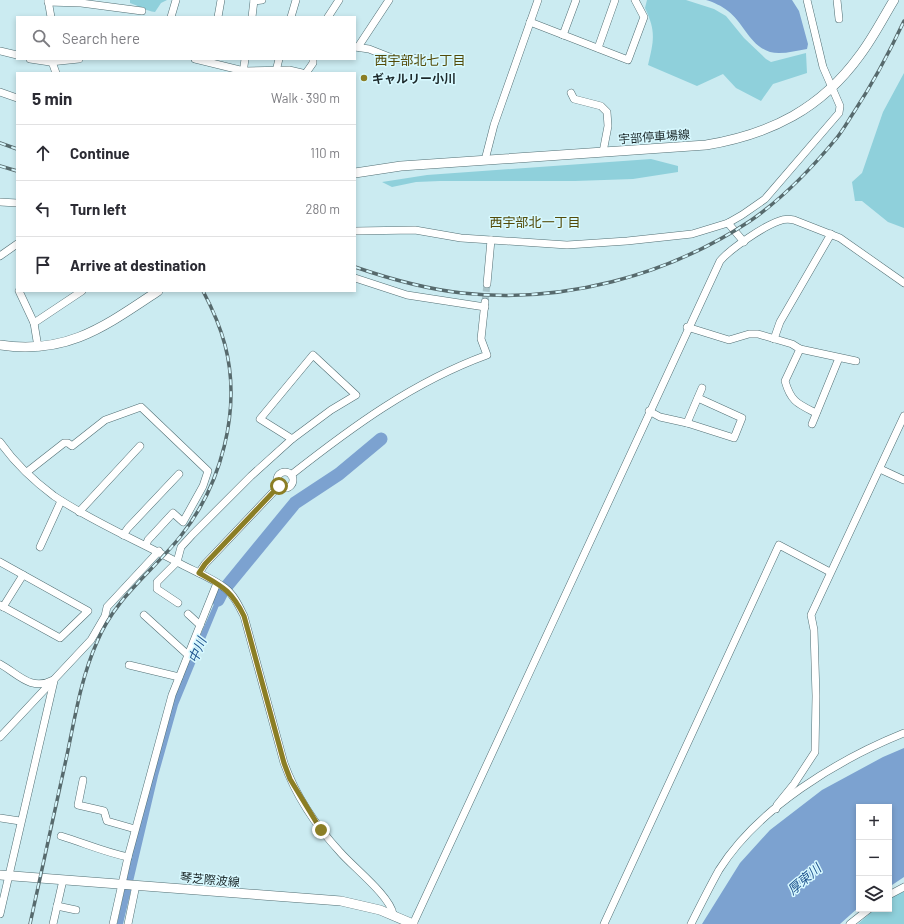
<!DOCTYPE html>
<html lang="en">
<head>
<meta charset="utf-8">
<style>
  :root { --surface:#fff; --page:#f7f7f7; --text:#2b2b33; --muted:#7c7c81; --line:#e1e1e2 }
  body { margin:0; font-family:Barlow,"Noto Sans JP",sans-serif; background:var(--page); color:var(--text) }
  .controls { position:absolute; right:12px; bottom:12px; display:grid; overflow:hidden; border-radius:0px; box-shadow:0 2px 6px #0003 }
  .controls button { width:36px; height:36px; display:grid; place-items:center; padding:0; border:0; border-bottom:1px solid var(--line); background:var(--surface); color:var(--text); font:20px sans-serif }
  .stop { position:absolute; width:12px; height:12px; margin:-9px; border:3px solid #8b7e25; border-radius:50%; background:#fff }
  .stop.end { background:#8b7e25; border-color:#fff; box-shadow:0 1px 4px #0008 }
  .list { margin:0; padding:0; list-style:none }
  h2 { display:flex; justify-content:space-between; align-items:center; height:52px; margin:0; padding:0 16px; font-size:17px }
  h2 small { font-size:13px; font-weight:400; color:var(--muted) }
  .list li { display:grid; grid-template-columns:26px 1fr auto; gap:12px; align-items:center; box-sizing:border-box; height:56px; padding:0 16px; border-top:1px solid var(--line) }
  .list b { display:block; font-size:15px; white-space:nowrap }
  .list em { font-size:13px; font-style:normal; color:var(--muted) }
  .icon { flex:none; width:22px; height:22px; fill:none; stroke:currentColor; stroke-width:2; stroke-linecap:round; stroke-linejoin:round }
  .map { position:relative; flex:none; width:904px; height:924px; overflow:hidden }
  .search { position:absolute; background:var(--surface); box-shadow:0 2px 6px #0003; left:16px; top:16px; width:340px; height:44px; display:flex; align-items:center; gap:10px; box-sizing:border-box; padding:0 14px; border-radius:0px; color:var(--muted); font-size:15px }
  .panel { position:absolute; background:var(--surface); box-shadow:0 2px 6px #0003; left:16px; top:72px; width:340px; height:220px; border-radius:0px }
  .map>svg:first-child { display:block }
  .green { fill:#8fd0db }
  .water { fill:#7ca2d0 }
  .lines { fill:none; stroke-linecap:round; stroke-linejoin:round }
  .river { stroke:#7ca2d0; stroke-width:13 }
  .minor-tunnel { stroke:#a8c4c9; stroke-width:7; stroke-dasharray:7 3.5; stroke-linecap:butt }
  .minor-casing { stroke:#526f74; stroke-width:8 }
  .major-casing { stroke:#526f74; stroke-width:10 }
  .minor { stroke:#fff; stroke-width:7 }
  .major { stroke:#fff; stroke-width:9 }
  .rail-casing { stroke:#576a6d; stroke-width:3.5 }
  .rail { stroke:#d8f9ff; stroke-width:2; stroke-dasharray:6; stroke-linecap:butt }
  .route { stroke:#8b7e25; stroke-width:5 }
  .poi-dot { fill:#8b7e25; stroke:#d8f9ff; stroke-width:1.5 }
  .labels { text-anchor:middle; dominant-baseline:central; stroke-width:3; stroke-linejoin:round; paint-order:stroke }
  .poi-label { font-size:12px; font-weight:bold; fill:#1c282a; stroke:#d8f9ff; text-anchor:start }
  .street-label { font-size:12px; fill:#1c282a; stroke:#d8f9ff }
  .neighbourhood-label { font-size:13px; fill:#534a08; stroke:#d8f9ff }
  .water-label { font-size:13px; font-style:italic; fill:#225690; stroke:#d8f9ff }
</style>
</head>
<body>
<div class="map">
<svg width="904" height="924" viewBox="0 0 904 924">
  <rect width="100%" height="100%" fill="#cbebf1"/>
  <g class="green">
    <path d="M130 0H167L161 3 155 12C146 11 139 6 130 3Z"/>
    <path d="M647 0H686L714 9 726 16 744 38 766 59 771 62 806 53 807 73 773 84 761 101 736 88 723 74 697 86 648 65C654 40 656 31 645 8Z"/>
    <path d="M904 73V228L888 222 862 201H855L852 182 862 173 883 112Z"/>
    <path d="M651 159 678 166V172L633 179 575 181H440L416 182 392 187 382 182 427 175Z"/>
    <path d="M904 887V924H858L875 909H889V897Z"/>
  </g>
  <g class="water">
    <path d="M706 0H792L799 11 808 44 807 49C795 51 781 55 770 52 750 46 743 22 728 11 722 6 713 2 706 0Z"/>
    <path d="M220 590 225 591 178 705 158 776 123 924H117C133 849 150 772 174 699 187 662 205 626 220 590Z"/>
    <path d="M904 748V877L889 887V807H859V907L840 924H702L740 863 770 830 822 790 883 757Z"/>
  </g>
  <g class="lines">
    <path class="river" d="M218 600 222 592 295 503 339 474 381 439"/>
    <path class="minor-tunnel" d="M485 302 487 284"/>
    <defs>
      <g id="minor">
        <path d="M48 0 51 17"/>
        <path d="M837 0 839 19"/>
        <path d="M254 1 262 0"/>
        <path d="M48 2 81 3 142 11"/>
        <path d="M171 17 176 0"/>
        <path d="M218 17 221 0"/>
        <path d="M252 17 254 0"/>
        <path d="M291 17 296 0"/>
        <path d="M328 17 339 0"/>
        <path d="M530 22 628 60 644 17 635 0"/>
        <path d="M563 35 576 0"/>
        <path d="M355 47 369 49 397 60 421 58"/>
        <path d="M358 47 389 0"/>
        <path d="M598 48 615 0"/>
        <path d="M0 51 17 55"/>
        <path d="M30 59 50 62 79 59"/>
        <path d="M51 59 56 73"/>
        <path d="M195 59 244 71 289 70 302 73"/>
        <path d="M276 71 279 59"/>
        <path d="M243 73 245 59"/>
        <path d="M306 73 313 63V59"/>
        <path d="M0 92 17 98"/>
        <path d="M571 93 574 99 601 106 607 112 608 126 603 152"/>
        <path d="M485 160 494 125 538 0"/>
        <path d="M0 202 17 203"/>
        <path d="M728 223 744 242"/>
        <path d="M355 231 415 230 461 238 567 245 627 241 692 234 728 223 742 215 765 199 839 113 840 106 823 67 807 0"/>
        <path d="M0 256 17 244"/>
        <path d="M355 278 407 295 485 307"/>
        <path d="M487 284 491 240"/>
        <path d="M19 291 34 323 38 347"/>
        <path d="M34 323 82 291"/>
        <path d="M687 327 729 340 749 334H758L792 344 800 349 856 361"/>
        <path d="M774 339 780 322 831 234"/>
        <path d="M800 349 785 381C791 402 798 404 816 413"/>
        <path d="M313 355 356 395 331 410 292 439 260 419Z"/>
        <path d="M649 411 660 417 687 423 734 438 742 418 698 398"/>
        <path d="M687 423 702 388"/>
        <path d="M812 424 839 358"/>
        <path d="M0 442C14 462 34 481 54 496 93 522 136 540 177 562 193 571 211 577 225 588 234 595 239 606 244 616L284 763C296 796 316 826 340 852 354 868 390 896 393 914"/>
        <path d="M880 469 904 480"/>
        <path d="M27 472 64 443H68L72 446 105 420 141 407 208 471 203 486 183 522 173 513 148 540 146 545"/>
        <circle cx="285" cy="480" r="8"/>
        <path d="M291 475C352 427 413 382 487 355L481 339 485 302"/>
        <path d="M79 512 140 446"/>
        <path d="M123 535 128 528 179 474"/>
        <path d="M40 547 61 501"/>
        <path d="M0 562 88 611 60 638 0 605"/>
        <path d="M199 573 205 564 279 486"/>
        <path d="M178 603 157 589V582L177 562 181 547 192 535 251 476 292 439"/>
        <path d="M3 607 23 575"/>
        <path d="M188 614 200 625"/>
        <path d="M144 615 188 655"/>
        <path d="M0 664C17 673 31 692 53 680"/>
        <path d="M129 665 179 677"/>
        <path d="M0 737 91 640 105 616 107 607 159 551"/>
        <path d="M83 780 78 805 104 811 107 821 135 829"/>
        <path d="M776 809 777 805 794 784 815 752 816 696 814 630 811 615 904 416"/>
        <path d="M0 818 20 821"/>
        <path d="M61 836C84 843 104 852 128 857"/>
        <path d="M889 895 904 887"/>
        <path d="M57 906 76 910"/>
        <path d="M0 914 54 681"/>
        <path d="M53 924 63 880"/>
        <path d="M113 924 128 857 172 695 217 583"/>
        <path d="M128 924 136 885"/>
        <path d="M413 924 720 261C730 249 764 226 779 221 784 219 789 219 794 220L840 238 904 283"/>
        <path d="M604 924 779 545 830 572"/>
        <path d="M691 924C700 906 709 888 719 870 758 808 837 760 904 733"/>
        <path d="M850 924 869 909"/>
      </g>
      <g id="major">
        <path d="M355 173 401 166 706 145C771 134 821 109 860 55 873 38 883 18 894 0"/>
        <path d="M0 345C68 355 105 326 158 291"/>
        <path d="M0 875 341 901 380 910 413 924"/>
      </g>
    </defs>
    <use href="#minor" class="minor-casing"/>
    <use href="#major" class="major-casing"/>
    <use href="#minor" class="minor"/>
    <use href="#major" class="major"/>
    <defs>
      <g id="rail">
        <path d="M0 143 17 149"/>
        <path d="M0 166 17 171"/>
        <path d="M355 267C390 279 426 289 462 293 561 304 667 276 750 221 782 199 811 169 835 140 842 132 848 121 854 112 873 83 889 53 904 21"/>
        <path d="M30 924C42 868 54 812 67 755 75 717 81 678 97 642 115 598 151 573 180 537 221 486 242 410 225 345 220 326 212 308 203 291"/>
      </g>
    </defs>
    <use href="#rail" class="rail-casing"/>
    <use href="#rail" class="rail"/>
  </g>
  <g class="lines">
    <path class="route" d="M279 486 205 564 199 573C223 587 231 590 244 616L284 763 290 779 321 830"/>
  </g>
  <circle class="poi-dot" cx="364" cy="78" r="4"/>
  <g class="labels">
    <g class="poi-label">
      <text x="372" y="78">ギャルリー小川</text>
    </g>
    <g class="street-label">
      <text transform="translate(654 136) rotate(-4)">宇部停車場線</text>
      <text transform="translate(210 879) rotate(5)">琴芝際波線</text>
    </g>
    <g class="neighbourhood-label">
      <text x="420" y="60">西宇部北七丁目</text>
      <text x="535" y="222">西宇部北一丁目</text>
    </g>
    <g class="water-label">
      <text transform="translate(197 650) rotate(-67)">中川</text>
      <text transform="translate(804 879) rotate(-41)">厚東川</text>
    </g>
  </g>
</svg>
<div class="controls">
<button>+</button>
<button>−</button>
<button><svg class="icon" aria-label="layers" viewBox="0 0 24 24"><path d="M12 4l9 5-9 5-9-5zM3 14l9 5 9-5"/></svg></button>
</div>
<div class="stop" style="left:279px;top:486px"></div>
<div class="stop end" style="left:321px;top:830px"></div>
<div class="search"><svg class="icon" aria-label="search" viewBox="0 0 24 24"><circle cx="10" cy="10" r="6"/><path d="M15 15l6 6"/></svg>Search here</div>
<section class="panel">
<h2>5 min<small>Walk · 390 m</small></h2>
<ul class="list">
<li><svg class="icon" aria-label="ahead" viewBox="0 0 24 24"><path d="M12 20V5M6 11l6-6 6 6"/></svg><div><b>Continue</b></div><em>110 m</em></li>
<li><svg class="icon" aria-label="left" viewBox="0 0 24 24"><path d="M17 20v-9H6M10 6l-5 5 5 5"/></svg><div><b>Turn left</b></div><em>280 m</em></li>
<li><svg class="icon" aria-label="arrive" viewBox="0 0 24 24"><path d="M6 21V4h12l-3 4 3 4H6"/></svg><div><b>Arrive at destination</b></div></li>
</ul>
</section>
</div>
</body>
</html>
